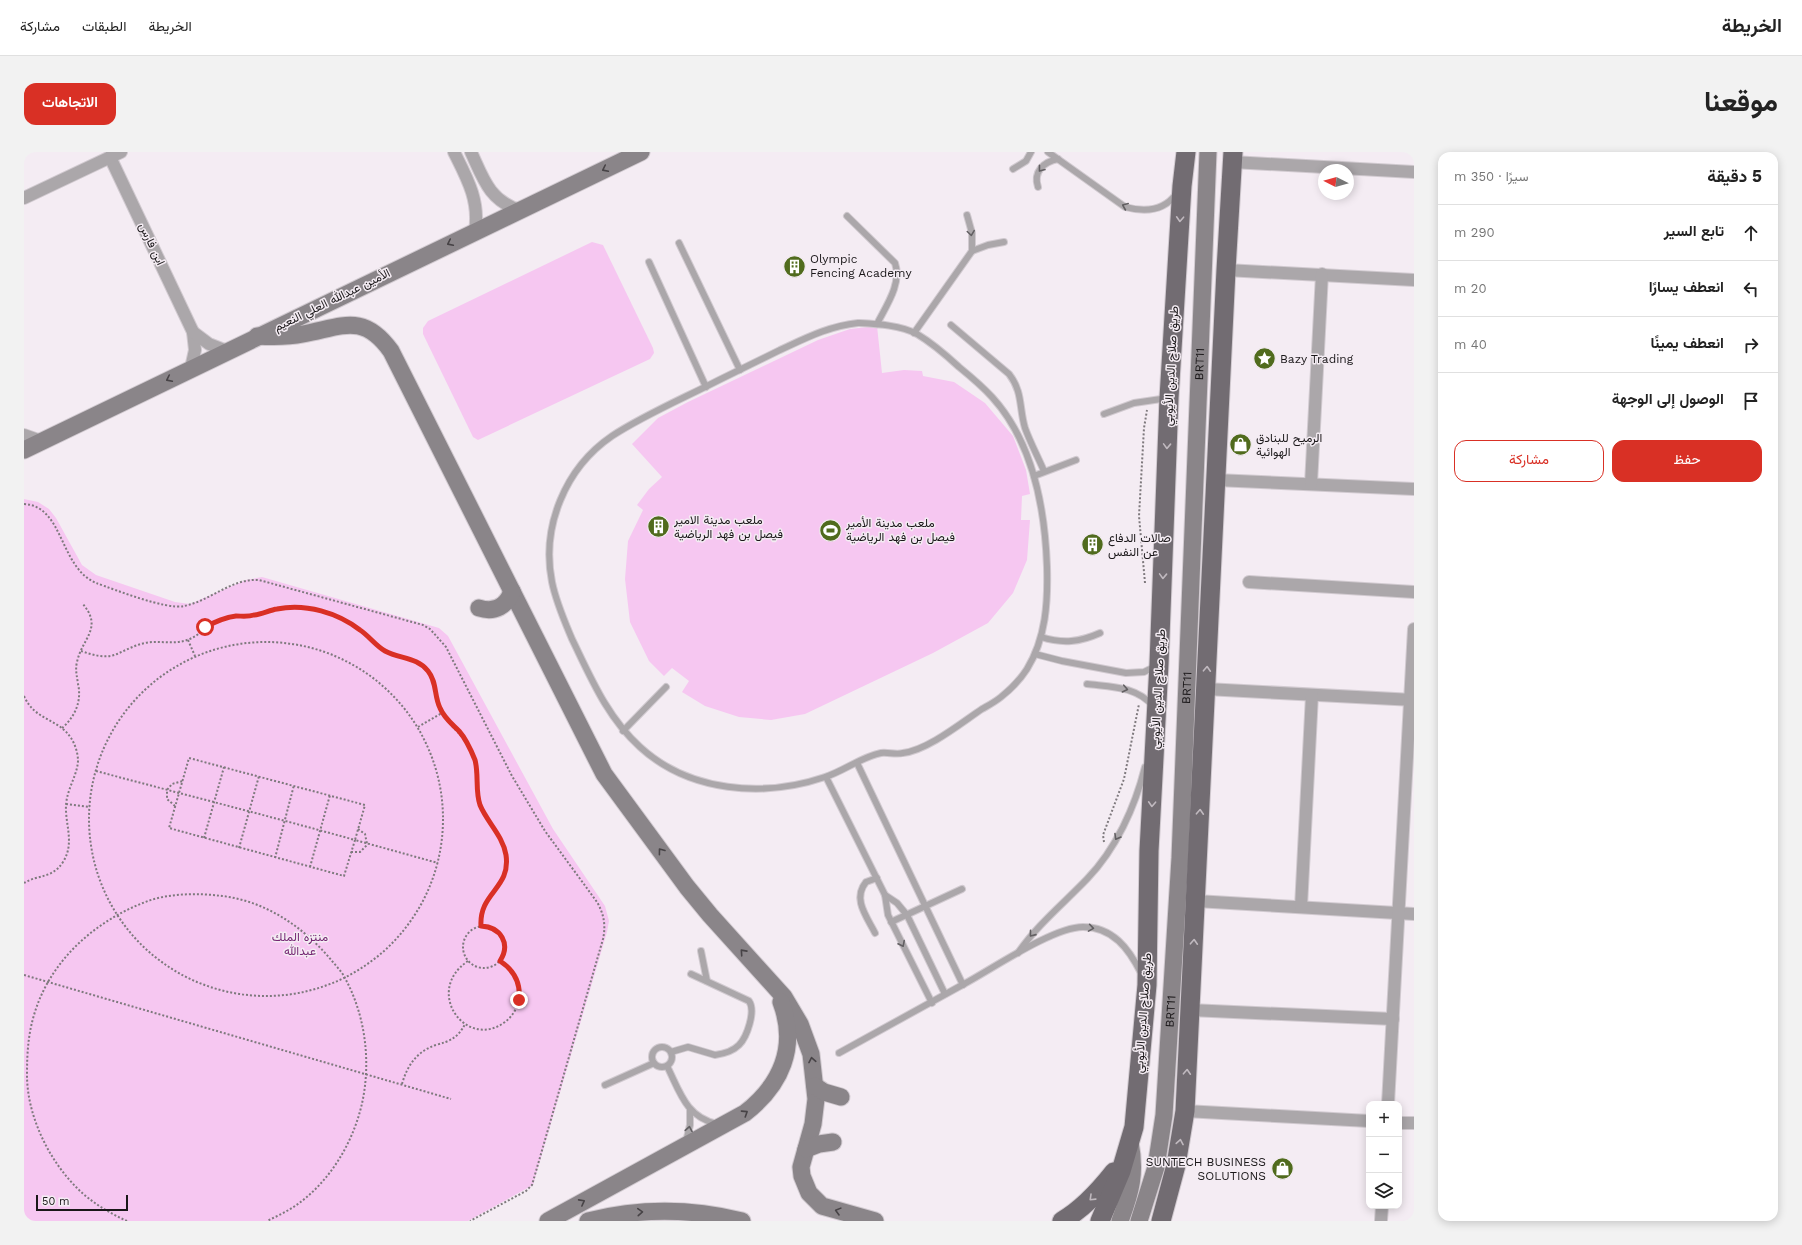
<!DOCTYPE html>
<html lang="ar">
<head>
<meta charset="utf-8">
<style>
  :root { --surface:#fff; --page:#f2f2f2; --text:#222; --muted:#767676; --line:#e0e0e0; --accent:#d93025 }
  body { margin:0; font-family:"Work Sans",Vazirmatn,sans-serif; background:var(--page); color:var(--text); direction:rtl }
  .controls { position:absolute; right:12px; bottom:12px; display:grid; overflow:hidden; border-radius:8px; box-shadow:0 2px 10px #0003 }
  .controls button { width:36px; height:36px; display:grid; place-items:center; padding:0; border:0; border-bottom:1px solid var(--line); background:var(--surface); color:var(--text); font:20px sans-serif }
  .compass { position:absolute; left:1294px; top:12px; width:36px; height:36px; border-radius:50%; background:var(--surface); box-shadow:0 2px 10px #0003; rotate:276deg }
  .scale { position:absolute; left:12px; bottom:10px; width:92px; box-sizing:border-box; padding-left:4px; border:2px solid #1a1719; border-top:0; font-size:11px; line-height:14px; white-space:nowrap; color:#1a1719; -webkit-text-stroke:3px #f4ecf3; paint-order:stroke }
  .stop { position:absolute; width:12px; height:12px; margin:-9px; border:3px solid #d93025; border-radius:50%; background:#fff }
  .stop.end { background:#d93025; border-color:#fff; box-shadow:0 1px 4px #0008 }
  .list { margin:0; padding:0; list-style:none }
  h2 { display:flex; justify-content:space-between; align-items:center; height:52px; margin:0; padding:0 16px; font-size:17px }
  h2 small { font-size:13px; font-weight:400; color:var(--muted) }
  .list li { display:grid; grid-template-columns:26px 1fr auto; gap:12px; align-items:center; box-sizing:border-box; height:56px; padding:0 16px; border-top:1px solid var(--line) }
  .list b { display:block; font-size:15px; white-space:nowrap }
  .list em { font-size:13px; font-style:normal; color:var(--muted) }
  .actions { display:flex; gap:8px; padding:12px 16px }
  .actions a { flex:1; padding:9px 0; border:1px solid var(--accent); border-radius:12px; text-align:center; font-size:14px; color:var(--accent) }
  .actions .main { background:var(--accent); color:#fff }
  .icon { flex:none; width:22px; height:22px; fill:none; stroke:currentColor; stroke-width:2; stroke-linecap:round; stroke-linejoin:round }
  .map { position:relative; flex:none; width:1390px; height:1069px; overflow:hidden; direction:ltr; border-radius:12px }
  header { display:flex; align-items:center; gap:24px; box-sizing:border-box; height:56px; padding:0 20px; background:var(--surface); border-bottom:1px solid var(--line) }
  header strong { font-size:19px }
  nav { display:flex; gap:22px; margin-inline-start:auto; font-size:14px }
  .intro { display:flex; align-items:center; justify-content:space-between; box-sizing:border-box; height:96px; padding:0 24px }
  h1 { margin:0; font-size:28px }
  .button { padding:10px 18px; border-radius:12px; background:var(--accent); color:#fff; font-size:14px; font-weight:700 }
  main { display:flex; gap:24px; padding:0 24px }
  aside { flex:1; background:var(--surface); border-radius:12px; box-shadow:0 2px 10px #0003 }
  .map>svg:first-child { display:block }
  .green { fill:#f6c7f1 }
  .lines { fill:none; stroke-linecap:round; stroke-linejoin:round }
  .service-casing { stroke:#d1cad0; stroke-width:8 }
  .minor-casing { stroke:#d1cad0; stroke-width:14 }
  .secondary-casing { stroke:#d1cad0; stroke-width:19 }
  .primary-casing { stroke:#d1cad0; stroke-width:21 }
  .path { stroke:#7e797d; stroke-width:2; stroke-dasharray:2 2; stroke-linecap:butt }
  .service { stroke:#aba7aa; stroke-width:6 }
  .minor { stroke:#aba7aa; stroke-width:12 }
  .secondary { stroke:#8a8589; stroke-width:17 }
  .primary { stroke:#726c72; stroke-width:19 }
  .oneway { stroke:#474346 }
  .oneway2 { stroke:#625f62 }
  .oneway3 { stroke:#c0b9bf }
  .route { stroke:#d93025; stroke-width:5 }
  .labels { text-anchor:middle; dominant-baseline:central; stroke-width:3; stroke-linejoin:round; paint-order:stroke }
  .street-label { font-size:12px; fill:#1a1719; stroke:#f4ecf3 }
  .poi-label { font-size:12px; fill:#1a1719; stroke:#f4ecf3; text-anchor:start }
  .park-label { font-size:12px; fill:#742572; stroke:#f4ecf3 }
</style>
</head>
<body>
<header>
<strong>الخريطة</strong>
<nav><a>الخريطة</a><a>الطبقات</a><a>مشاركة</a></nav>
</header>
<div class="intro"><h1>موقعنا</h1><a class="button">الاتجاهات</a></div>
<main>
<aside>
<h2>5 دقيقة<small>سيرًا · 350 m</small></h2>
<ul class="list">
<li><svg class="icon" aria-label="ahead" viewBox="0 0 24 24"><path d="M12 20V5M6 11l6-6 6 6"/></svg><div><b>تابع السير</b></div><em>290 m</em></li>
<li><svg class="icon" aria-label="left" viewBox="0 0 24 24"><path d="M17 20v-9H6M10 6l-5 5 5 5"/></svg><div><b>انعطف يسارًا</b></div><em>20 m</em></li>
<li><svg class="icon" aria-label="right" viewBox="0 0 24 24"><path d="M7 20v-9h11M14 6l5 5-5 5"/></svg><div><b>انعطف يمينًا</b></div><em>40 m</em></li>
<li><svg class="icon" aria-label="arrive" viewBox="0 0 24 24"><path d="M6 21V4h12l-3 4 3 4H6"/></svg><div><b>الوصول إلى الوجهة</b></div></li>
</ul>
<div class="actions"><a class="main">حفظ</a><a>مشاركة</a></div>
</aside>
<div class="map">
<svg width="1390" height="1069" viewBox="0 0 1390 1069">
  <rect width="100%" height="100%" fill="#f4ecf3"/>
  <g class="green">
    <path d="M568 90 579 93 629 196 630 201 626 207 454 288 449 285 399 182V176L404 169Z"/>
    <path d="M853 174 858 221 880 218 898 219 899 224 930 230 961 251 989 284 1002 318 1006 342 998 344 997 368H1006L1003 408 989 441 964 471 909 501 781 562 747 568 715 565 681 554 658 540 665 529 648 516 640 524 625 509 606 470 601 427 604 389 619 358 613 353 625 337 638 325 608 292 634 266 664 250 794 188 826 177Z"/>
    <path d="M0 347 14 350 25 357 32 366 58 413 72 423 151 450 166 452 222 428 238 425 415 476 424 484 529 677 581 754 585 769 583 780 509 1033 444 1069H0Z"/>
  </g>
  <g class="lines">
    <defs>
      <g id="service">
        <path d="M1024 0 1101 55C1120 60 1140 59 1152 42"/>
        <path d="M989 17 1002 9 1007 0"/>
        <path d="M1014 35C1009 20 1019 10 1034 7"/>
        <path d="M823 64 871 111C878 132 862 154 853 172"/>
        <path d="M655 91 716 218"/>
        <path d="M948 99 964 93 980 90"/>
        <path d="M625 110 682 235"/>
        <path d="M834 171C853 172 876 173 893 182 908 191 922 203 935 215 946 224 958 234 968 245 1009 290 1021 356 1023 415 1024 450 1022 486 1003 517 996 528 987 537 977 545 971 550 965 553 958 557 937 571 904 598 879 601 872 603 864 600 857 601 837 605 820 619 801 625 739 646 665 640 616 595 583 565 567 526 548 487 540 468 532 450 528 430 517 375 541 316 588 284 620 263 660 246 695 228 715 218 736 208 756 198 782 186 805 174 834 171Z"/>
        <path d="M927 173 985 222C999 240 995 256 1001 276 1006 290 1014 305 1020 319"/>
        <path d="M890 181 948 99V81L943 63"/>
        <path d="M1080 262 1110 251 1144 246"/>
        <path d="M1010 324 1052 308"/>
        <path d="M1017 485C1039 492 1056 490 1076 481"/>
        <path d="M1011 502 1038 509 1102 521 1120 520 1132 514"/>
        <path d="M1063 532C1087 535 1112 534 1129 554"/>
        <path d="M599 579 642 535"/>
        <path d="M833 611 939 833"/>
        <path d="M802 625 861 743 864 763 908 851"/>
        <path d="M861 743 873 751 883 763 921 842"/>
        <path d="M867 770 938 737"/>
        <path d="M851 781C843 765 828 747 842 730L853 726"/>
        <path d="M677 799 683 829"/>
        <path d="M994 801C1013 773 1039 752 1063 727 1092 697 1111 655 1121 615"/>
        <circle cx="638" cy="905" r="10"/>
        <path d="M647 900 664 895 691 903C699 902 709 899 715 893 723 885 732 859 725 849L667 822"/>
        <path d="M815 901C857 878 899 855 940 832 968 817 1029 775 1059 775 1089 775 1105 797 1117 821"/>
        <path d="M643 914C656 940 662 965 693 972"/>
        <path d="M581 933 630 911"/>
        <path d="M662 990 666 973V958"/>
      </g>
      <g id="minor">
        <path d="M430 0C443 26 456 49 451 79"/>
        <path d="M447 0C459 26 465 48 495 58"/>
        <path d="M86 5 169 180 171 198 167 216"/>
        <path d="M1208 10 1390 20"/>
        <path d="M0 46 97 0"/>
        <path d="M1202 118 1390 128"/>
        <path d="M169 180 185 192 203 199"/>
        <path d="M0 283 17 289"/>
        <path d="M1192 328 1390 337"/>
        <path d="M1287 332 1298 122"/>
        <path d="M1225 430 1390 440"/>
        <path d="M1182 537 1390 548"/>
        <path d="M1172 749 1390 762"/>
        <path d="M1277 755 1288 543"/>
        <path d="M1166 858 1369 867"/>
        <path d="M1364 952 1390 477"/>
        <path d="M1161 959 1345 969"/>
        <path d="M1375 971H1390"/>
        <path d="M1357 1069 1358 1054"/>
      </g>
      <g id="secondary">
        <path d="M233 184C249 185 264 185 279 182 318 175 339 160 367 199L580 622 663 735 686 763 760 845 776 872 787 902 792 947 789 972 777 1015 778 1024 785 1041 798 1054 851 1069"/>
        <path d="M0 298 617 0"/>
        <path d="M455 456C471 461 483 454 488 439"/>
        <path d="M791 934 800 940 817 945"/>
        <path d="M782 997 795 992 809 990"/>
        <path d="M524 1069 721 961C757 933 774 895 757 850"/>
        <path d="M564 1069C615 1056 666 1056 718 1069"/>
        <path d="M1096 1069C1107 1040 1112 1021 1106 990"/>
        <path id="s1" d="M1115 1069 1132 1015 1140 963 1156 706 1184 0"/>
      </g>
      <g id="primary">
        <path d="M1038 1069C1059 1057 1075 1039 1090 1020"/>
        <path d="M1076 1069 1097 1019 1110 975 1123 833 1125 699 1135 512 1145 246 1158 34 1162 0"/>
        <path d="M1137 1069 1152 1013 1161 959 1202 118 1209 0"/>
      </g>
    </defs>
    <use href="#service" class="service-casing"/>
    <use href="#minor" class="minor-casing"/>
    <use href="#secondary" class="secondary-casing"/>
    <use href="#primary" class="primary-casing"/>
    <g class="path">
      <path d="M0 352C40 354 35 415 72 431 92 438 142 458 160 454 186 449 208 426 235 428L399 473 406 477 422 495 488 624 521 679 573 750C580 762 582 774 579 787L508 1033 502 1039 446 1069"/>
      <path d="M1121 431 1115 364 1120 276 1123 258"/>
      <path d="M164 488 171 504"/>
      <circle cx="242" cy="667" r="177"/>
      <path d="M57 499C69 503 82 507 93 502 102 498 111 493 121 491 135 488 149 493 163 488 178 483 186 469 203 466 211 464 219 465 226 464 236 463 246 458 255 457 279 453 305 459 326 471 339 479 349 492 362 499 376 507 392 505 403 518 413 529 410 543 415 555 422 572 439 582 447 598 455 616 450 629 454 646 460 669 482 685 483 709 484 738 455 741 457 774"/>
      <path d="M0 544C11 569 34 566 47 586 51 592 54 601 54 609 53 624 43 637 42 653 41 673 51 691 39 710 28 727 15 722 0 731"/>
      <path d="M394 575 418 561"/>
      <path d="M38 576C51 565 58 549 54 532 53 524 51 518 53 510 58 486 80 476 58 451"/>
      <path d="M72 619C158 642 245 664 331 688L320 724 145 676 165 606 341 653 331 688 414 711"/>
      <path d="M42 652 66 655"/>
      <path d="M151 654 143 647V638L148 632 159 629"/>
      <path d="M334 677 341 682 343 692"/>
      <path d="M180 686 200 615"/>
      <path d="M1080 690 1079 683 1100 627 1115 552"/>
      <path d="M215 696 235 624"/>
      <path d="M327 700H336L344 692"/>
      <path d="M251 706 270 633"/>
      <path d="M286 715 306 643"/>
      <circle cx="460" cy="795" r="21"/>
      <path d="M444 809C399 839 442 899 481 870 489 864 495 854 495 844 497 829 488 817 476 809"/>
      <path d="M0 823 427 947"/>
      <path d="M378 932C383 914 393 899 412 893 426 889 434 886 441 872"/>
      <path d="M103 1069C85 1061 67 1050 53 1036 24 1007 3 963 3 923 3 902 4 883 10 863 26 808 72 768 124 749 147 741 175 741 198 744 242 749 281 776 308 809 313 815 319 821 322 828 340 862 346 903 340 941 333 985 307 1031 268 1056 260 1061 251 1065 243 1069"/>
    </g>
    <use href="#service" class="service"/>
    <use href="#minor" class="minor"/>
    <use href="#secondary" class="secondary"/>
    <use href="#primary" class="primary"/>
  </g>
  <defs><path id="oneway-chevron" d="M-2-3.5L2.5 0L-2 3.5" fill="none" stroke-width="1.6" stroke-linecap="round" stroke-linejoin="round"/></defs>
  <g class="oneway">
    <use href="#oneway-chevron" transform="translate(581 17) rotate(154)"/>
    <use href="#oneway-chevron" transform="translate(426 91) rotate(154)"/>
    <use href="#oneway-chevron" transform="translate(145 227) rotate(154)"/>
    <use href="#oneway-chevron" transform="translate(637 699) rotate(-127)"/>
    <use href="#oneway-chevron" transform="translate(719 800) rotate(-132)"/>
    <use href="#oneway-chevron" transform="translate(788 908) rotate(-101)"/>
    <use href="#oneway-chevron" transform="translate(721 961) rotate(-33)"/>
    <use href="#oneway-chevron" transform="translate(558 1050) rotate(-28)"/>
    <use href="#oneway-chevron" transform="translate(814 1059) rotate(-165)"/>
    <use href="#oneway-chevron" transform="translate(616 1060) rotate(-4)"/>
  </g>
  <g class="oneway2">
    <use href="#oneway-chevron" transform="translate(1017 17) rotate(128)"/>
    <use href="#oneway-chevron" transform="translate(1101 54) rotate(-157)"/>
    <use href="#oneway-chevron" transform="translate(947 81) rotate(82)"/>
    <use href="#oneway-chevron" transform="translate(1101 537) rotate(12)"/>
    <use href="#oneway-chevron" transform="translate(1093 685) rotate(120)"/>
    <use href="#oneway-chevron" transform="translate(1067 776) rotate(9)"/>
    <use href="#oneway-chevron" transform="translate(1008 782) rotate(129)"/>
    <use href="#oneway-chevron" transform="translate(878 792) rotate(63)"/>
    <use href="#oneway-chevron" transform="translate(665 977) rotate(-80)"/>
  </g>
  <g class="oneway3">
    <use href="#oneway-chevron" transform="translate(1156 67) rotate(93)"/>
    <use href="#oneway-chevron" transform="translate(1143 294) rotate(92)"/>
    <use href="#oneway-chevron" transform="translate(1139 424) rotate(92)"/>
    <use href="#oneway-chevron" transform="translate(1183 517) rotate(-87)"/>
    <use href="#oneway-chevron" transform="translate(1128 652) rotate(93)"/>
    <use href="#oneway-chevron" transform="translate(1176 660) rotate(-87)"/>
    <use href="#oneway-chevron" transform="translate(1170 790) rotate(-87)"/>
    <use href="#oneway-chevron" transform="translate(1163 920) rotate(-87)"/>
    <use href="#oneway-chevron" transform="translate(1156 990) rotate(-80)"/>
    <use href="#oneway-chevron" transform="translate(1068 1046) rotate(136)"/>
  </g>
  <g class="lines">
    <path class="route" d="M181 475C191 470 201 465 212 464 218 464 224 465 230 463 238 462 246 458 253 457 282 451 314 461 336 478 345 484 352 494 361 499 376 507 393 505 404 519 413 530 410 544 416 556 420 566 428 572 435 579 442 587 447 598 451 608 455 623 451 638 456 653 463 670 479 684 482 703 487 737 455 740 457 774 477 775 487 792 476 809 490 818 497 830 495 848"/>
  </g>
  <defs>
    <symbol id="building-disc" viewBox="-11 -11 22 22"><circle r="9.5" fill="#506b1d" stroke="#f4ecf3"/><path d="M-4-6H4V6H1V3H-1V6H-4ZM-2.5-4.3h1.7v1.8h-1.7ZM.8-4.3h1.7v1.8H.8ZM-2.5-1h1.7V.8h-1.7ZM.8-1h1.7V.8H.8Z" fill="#fff"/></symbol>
    <symbol id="sight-disc" viewBox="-11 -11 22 22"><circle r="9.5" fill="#506b1d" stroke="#f4ecf3"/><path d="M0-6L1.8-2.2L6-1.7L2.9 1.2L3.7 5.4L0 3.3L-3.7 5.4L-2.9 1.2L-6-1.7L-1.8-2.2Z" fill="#fff"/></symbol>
    <symbol id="shop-disc" viewBox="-11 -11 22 22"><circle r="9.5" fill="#506b1d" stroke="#f4ecf3"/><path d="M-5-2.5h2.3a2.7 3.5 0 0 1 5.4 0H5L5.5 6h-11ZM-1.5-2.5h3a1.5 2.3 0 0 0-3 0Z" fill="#fff"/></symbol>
    <symbol id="stadium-disc" viewBox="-11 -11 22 22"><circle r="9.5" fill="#506b1d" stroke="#f4ecf3"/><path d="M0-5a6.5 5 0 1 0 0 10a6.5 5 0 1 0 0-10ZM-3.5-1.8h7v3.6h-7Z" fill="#fff"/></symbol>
  </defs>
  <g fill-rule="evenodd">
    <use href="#building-disc" x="758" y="102" width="25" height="25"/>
    <use href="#sight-disc" x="1228" y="194" width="25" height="25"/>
    <use href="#shop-disc" x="1204" y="280" width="25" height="25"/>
    <use href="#building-disc" x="622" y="362" width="25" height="25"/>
    <use href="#stadium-disc" x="794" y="366" width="25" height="25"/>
    <use href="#building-disc" x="1056" y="380" width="25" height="25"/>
    <use href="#shop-disc" x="1246" y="1004" width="25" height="25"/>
  </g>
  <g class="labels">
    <g class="street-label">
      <text transform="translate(128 92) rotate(65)">ابن فارس</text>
      <text transform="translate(308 148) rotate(-26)">الأمين عبدالله العلي النعيم</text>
      <text stroke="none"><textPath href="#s1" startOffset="861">BRT11</textPath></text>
      <text transform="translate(1147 214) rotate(-87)">طريق صلاح الدين الأيوبي</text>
      <text stroke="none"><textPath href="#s1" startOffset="537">BRT11</textPath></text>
      <text transform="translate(1134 537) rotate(-87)">طريق صلاح الدين الأيوبي</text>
      <text stroke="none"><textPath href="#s1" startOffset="213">BRT11</textPath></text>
      <text transform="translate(1119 861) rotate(-86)">طريق صلاح الدين الأيوبي</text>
    </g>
    <g class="poi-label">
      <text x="786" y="107">Olympic<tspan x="786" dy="14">Fencing Academy</tspan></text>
      <text x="1256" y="207">Bazy Trading</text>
      <text x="1232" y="286">الرميح للبنادق<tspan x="1232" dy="14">الهوائية</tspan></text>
      <text x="650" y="368">ملعب مدينة الامير<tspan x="650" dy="14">فيصل بن فهد الرياضية</tspan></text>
      <text x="822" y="371">ملعب مدينة الأمير<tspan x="822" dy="14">فيصل بن فهد الرياضية</tspan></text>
      <text x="1084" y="386">صالات الدفاع<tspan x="1084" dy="14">عن النفس</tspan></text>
      <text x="1242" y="1010" text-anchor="end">SUNTECH BUSINESS<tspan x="1242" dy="14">SOLUTIONS</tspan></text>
    </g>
    <g class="park-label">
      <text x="276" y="785">منتزه الملك<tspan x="276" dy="14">عبدالله</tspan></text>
    </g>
  </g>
</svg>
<div class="controls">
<button>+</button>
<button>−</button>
<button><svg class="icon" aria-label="layers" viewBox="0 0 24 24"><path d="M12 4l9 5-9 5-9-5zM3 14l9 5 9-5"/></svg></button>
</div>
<svg class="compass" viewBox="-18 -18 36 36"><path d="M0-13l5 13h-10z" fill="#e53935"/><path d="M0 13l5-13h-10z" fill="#767676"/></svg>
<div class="scale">50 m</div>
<div class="stop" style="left:181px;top:475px"></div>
<div class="stop end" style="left:495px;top:848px"></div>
</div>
</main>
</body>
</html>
